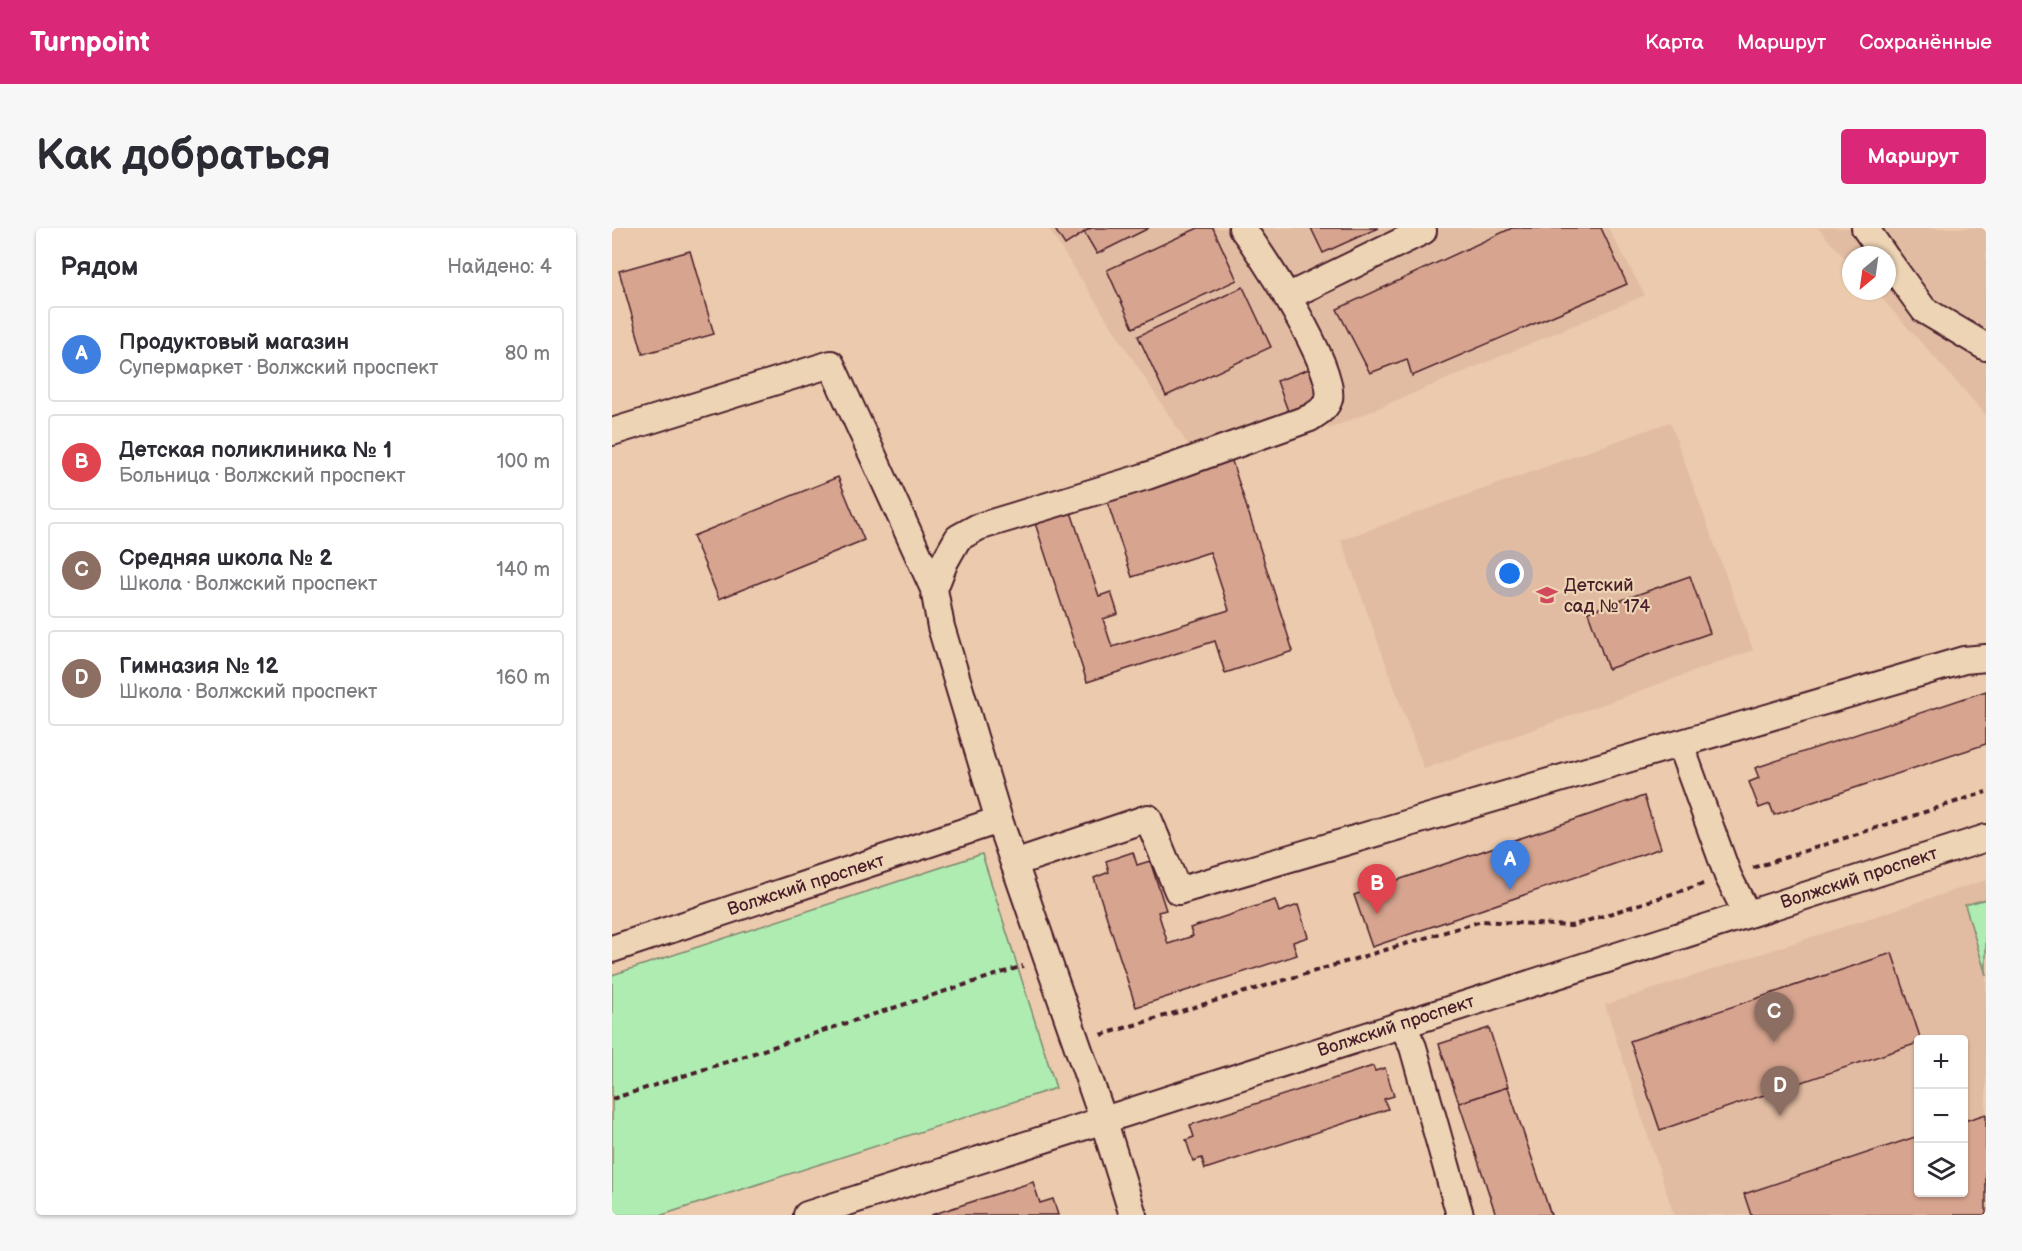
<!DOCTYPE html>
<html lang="ru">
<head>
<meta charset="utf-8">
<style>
  :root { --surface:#fff; --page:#f7f7f7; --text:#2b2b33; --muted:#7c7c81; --line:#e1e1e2; --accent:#db2777 }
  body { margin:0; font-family:"Balsamiq Sans",sans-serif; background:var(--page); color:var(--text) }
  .controls { position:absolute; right:18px; bottom:18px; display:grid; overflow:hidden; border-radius:6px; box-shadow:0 2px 4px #0004 }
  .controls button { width:54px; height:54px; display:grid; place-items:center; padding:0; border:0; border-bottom:2px solid var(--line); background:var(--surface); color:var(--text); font:30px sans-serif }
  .compass { position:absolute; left:1230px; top:18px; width:54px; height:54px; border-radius:50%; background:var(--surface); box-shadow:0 2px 4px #0004; rotate:209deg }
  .you { position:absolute; left:898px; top:346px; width:21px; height:21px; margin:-15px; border:4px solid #fff; border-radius:50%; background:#1a73e8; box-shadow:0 0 0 9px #1a73e833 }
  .badge { display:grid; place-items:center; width:39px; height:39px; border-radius:50%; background:var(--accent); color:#fff; font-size:20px; font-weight:700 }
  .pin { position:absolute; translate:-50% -50px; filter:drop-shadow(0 2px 3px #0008) }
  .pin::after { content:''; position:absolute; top:32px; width:21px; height:18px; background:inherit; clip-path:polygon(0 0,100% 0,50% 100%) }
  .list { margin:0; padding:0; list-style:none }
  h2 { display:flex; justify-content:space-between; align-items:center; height:78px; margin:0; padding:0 24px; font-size:26px }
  h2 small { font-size:20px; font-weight:400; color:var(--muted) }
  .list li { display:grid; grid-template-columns:39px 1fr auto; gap:18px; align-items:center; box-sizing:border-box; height:96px; margin:0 12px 12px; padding:0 12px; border:2px solid var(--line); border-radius:6px }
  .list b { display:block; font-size:22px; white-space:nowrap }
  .list p { margin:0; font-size:20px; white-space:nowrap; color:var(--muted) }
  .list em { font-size:20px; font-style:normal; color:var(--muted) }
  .icon { flex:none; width:33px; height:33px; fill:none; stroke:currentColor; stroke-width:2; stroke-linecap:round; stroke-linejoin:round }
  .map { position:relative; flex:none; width:1374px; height:987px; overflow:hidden; border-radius:6px }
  header { display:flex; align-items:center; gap:36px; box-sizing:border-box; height:84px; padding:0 30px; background:var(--accent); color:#fff }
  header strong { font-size:28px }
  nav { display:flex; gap:33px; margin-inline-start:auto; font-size:21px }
  .intro { display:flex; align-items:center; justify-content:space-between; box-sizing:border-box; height:144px; padding:0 36px }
  h1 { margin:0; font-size:42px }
  .button { padding:15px 27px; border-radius:6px; background:var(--accent); color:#fff; font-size:21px; font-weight:700 }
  main { display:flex; gap:36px; padding:0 36px }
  aside { flex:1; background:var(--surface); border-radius:6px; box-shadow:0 2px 4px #0004 }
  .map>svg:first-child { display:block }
  .built { fill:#e2bca2; fill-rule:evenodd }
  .green { fill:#afecb2; stroke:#7c866e; stroke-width:1.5 }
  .building { fill:#d7a58f; stroke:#4a1f2b; stroke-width:1.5 }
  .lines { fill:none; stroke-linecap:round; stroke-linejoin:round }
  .minor-casing { stroke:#4a1f2b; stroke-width:30 }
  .path { stroke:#4a1f2b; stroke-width:4; stroke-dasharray:6 4.5; stroke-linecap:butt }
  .minor { stroke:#edd4b5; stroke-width:26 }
  .labels { text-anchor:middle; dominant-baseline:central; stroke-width:4.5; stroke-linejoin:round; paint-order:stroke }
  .poi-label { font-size:18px; fill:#4a1f2b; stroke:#edd4b5; text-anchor:start }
  .street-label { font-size:18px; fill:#4a1f2b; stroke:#edd4b5 }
</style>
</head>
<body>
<header>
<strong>Turnpoint</strong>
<nav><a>Карта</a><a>Маршрут</a><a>Сохранённые</a></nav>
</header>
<div class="intro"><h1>Как добраться</h1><a class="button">Маршрут</a></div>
<main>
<aside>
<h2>Рядом<small>Найдено: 4</small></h2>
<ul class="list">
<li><span class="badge" style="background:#3f7fe0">A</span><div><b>Продуктовый магазин</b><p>Супермаркет · Волжский проспект</p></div><em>80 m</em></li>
<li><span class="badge" style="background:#e0444e">B</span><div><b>Детская поликлиника № 1</b><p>Больница · Волжский проспект</p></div><em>100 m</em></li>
<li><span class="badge" style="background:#8d6e63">C</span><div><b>Средняя школа № 2</b><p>Школа · Волжский проспект</p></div><em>140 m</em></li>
<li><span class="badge" style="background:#8d6e63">D</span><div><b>Гимназия № 12</b><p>Школа · Волжский проспект</p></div><em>160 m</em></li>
</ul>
</aside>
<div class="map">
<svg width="1374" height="987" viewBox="0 0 1374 987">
  <rect width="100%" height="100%" fill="#ebcaad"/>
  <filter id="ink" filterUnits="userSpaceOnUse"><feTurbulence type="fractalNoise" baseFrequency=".0167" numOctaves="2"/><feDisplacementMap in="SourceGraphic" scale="12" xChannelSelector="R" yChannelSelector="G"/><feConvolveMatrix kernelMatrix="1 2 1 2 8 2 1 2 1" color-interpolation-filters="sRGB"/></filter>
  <g filter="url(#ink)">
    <g class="built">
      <path d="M436 0H996L1033 67 717 201 704 176 580 223Z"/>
      <path d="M1206 0H1374V187L1263 63H1275V27H1239V37Z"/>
      <path d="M1058 194 1141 422 812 541 729 312Z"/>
      <path d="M1374 652V987H1062L993 777ZM1306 812H1352V964H1306Z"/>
    </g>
    <g class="green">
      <path d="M370 626 444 860 50 987H0V747Z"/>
      <path d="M1374 671V747L1353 677Z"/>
    </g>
    <g class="building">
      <path d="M442 0H479L453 17Z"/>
      <path d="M479 0H537L485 26 472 4Z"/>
      <path d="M586 0H601L625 52 521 100 495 42Z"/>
      <path d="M699 0H766L711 25Z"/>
      <path d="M900 0H989L1015 56 800 148 795 131 758 145 725 81Z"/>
      <path d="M78 23 102 106 31 126 7 43Z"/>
      <path d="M631 59 659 119 554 168 526 108Z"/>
      <path d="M697 141 708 171 676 183 665 153Z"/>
      <path d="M617 224 681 423 613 445 603 413 475 454 423 295 459 284 487 368 499 364 506 386 491 391 500 419 617 382 598 324 520 349 492 264Z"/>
      <path d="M226 249 252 312 107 371 81 308Z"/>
      <path d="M1078 348 1098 405 996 441 976 384Z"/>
      <path d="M1374 463V516L1162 587 1158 576 1147 580 1137 554 1147 550 1143 540Z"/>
      <path d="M1032 568 1049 620 760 719 742 667Z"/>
      <path d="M521 624 525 637 538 633 554 682 546 684 556 716 581 708 578 700 663 672 667 684 686 677 696 709 681 714 685 727 524 779 482 650 497 644 494 633Z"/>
      <path d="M1280 725 1309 812H1306V815L1048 902 1018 813Z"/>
      <path d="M877 800 896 859 847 875 827 816Z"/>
      <path d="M761 838 763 843 773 840 782 868 772 871 776 881 593 941 590 930 581 933 574 912 582 909 578 897Z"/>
      <path d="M896 859 939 987H884L847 875Z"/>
      <path d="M1374 886V987H1139L1132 966 1306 908V964H1352V893Z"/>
      <path d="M421 954 428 975 441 971 446 987H319Z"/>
    </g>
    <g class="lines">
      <defs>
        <g id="minor">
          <path d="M1253 0 1272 27"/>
          <path d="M1275 31 1312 82 1374 119"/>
          <path d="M675 69 811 3"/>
          <path d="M0 204 219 136 322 361"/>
          <path d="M1068 516 1116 648 1135 686"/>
          <path d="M402 635 536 590 566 663 1352 432 1374 430"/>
          <path d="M0 721 387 592"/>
          <path d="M790 796 801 819 848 987"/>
          <path d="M195 987 1374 610"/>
          <path d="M521 987 491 891 387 592 329 399 322 361 333 333 346 310 366 299 535 248 698 190C705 185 714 181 717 171 724 139 651 28 630 0"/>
        </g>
      </defs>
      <use href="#minor" class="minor-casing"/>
      <g class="path">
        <path d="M1141 640 1374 564"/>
        <path d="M489 807 870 693 959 698 1094 655"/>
        <path d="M0 871 411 738"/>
      </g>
      <use href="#minor" class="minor"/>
    </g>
  </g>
  <defs>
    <symbol id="school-bare" viewBox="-9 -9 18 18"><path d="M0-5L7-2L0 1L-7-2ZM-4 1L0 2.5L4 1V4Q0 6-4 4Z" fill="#d1495b" stroke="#edd4b5" stroke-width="2.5" paint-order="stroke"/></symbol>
  </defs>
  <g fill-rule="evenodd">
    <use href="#school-bare" x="920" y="352" width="30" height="30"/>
  </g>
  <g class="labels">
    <g class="poi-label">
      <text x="952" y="357">Детский<tspan x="952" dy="21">сад № 174</tspan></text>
    </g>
    <g class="street-label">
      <text transform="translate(1247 650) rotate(-18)">Волжский проспект</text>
      <text transform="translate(194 657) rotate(-18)">Волжский проспект</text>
      <text transform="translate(784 798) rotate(-18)">Волжский проспект</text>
    </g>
  </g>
</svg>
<div class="controls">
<button>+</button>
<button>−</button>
<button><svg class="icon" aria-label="layers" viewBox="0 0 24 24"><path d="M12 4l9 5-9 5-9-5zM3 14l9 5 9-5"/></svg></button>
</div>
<svg class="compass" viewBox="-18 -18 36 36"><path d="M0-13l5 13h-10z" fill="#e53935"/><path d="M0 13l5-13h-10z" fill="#7c7c81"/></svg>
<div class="you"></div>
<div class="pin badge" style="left:898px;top:662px;background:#3f7fe0">A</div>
<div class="pin badge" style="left:765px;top:686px;background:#e0444e">B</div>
<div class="pin badge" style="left:1162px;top:814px;background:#8d6e63">C</div>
<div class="pin badge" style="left:1168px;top:888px;background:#8d6e63">D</div>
</div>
</main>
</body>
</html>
